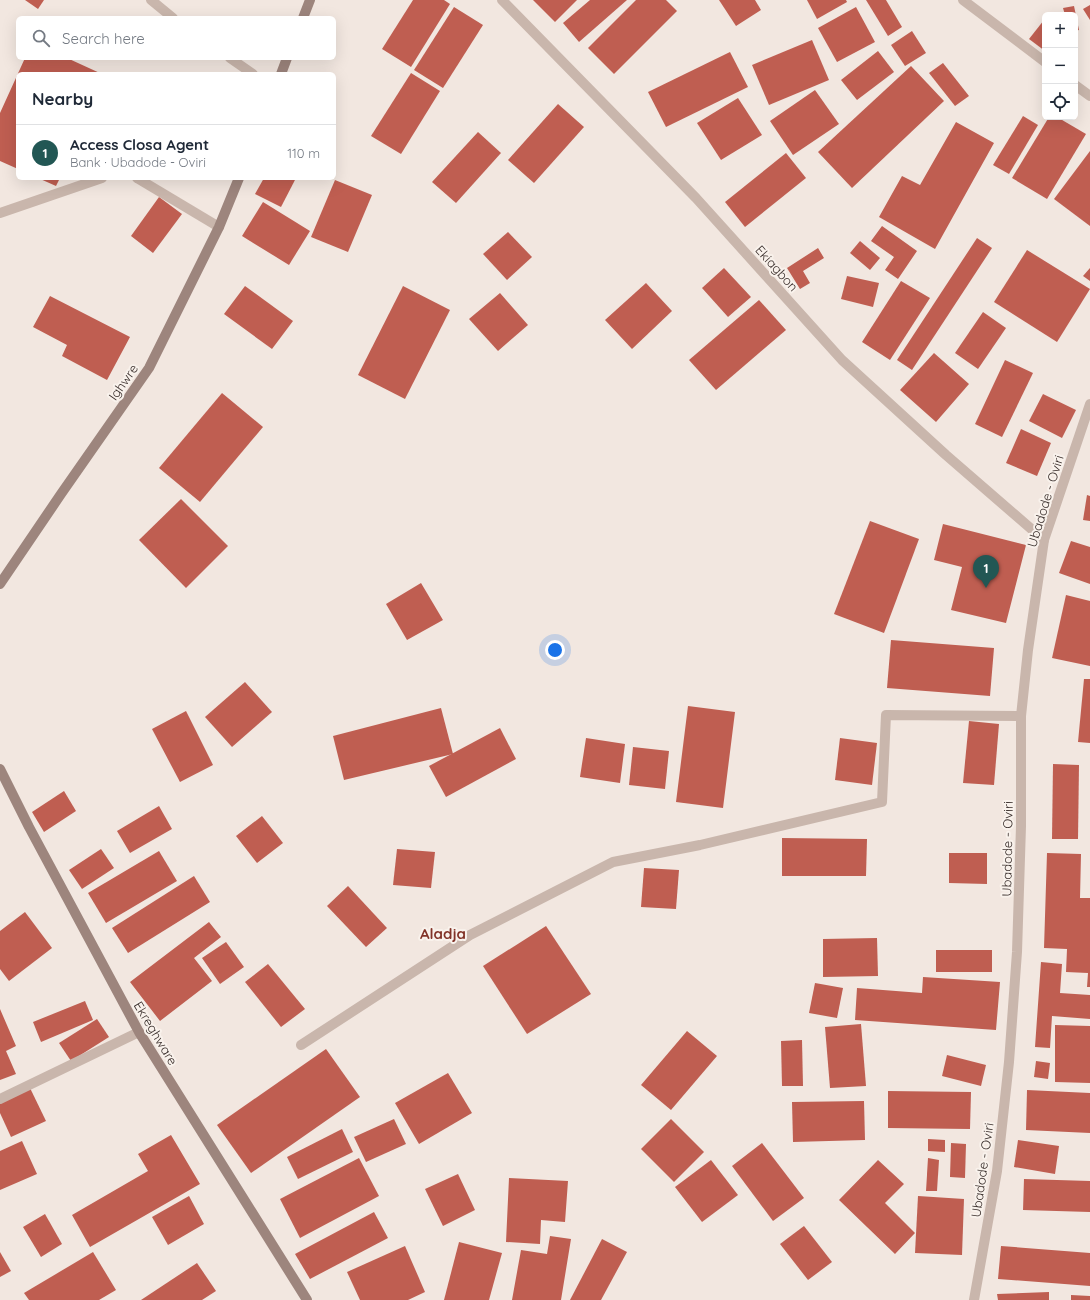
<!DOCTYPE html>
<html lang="en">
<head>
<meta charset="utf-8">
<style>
  :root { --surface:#fff; --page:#f6f6f7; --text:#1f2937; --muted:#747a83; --line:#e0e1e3; --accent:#225754 }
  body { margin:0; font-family:Quicksand,sans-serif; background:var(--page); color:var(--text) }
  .controls { position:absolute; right:12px; top:12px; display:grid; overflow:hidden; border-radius:6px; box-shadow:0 4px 16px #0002 }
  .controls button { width:36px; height:36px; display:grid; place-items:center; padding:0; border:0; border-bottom:1px solid var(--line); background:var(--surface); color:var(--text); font:20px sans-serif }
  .you { position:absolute; left:555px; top:650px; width:14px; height:14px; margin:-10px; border:3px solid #fff; border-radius:50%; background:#1a73e8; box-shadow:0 0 0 6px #1a73e833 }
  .badge { display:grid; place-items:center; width:26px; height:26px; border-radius:50%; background:var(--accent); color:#fff; font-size:13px; font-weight:700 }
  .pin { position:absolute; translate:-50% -33px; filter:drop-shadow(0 1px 2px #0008) }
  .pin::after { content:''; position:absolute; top:21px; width:14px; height:12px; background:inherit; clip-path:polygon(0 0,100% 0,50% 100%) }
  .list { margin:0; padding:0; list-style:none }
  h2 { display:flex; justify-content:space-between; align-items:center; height:52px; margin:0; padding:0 16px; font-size:17px }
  h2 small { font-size:13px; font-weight:400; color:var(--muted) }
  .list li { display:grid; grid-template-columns:26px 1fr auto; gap:12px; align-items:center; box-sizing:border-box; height:56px; padding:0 16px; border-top:1px solid var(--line) }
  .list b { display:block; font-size:15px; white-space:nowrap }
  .list p { margin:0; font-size:13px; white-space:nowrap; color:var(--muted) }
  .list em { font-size:13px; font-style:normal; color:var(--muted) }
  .icon { flex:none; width:22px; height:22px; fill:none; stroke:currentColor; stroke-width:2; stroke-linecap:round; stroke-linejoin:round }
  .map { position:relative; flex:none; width:1090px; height:1300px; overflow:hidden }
  .search { position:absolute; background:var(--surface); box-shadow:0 4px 16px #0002; left:16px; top:16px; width:320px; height:44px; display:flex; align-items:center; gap:10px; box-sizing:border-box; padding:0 14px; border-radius:6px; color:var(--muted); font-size:15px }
  .panel { position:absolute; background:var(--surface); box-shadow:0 4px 16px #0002; left:16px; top:72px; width:320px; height:108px; border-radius:6px }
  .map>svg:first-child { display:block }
  .building { fill:#bf5e51 }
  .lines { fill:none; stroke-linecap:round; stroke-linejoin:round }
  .street { stroke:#c9b6ac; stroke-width:10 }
  .secondary { stroke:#9d857d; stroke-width:10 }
  .labels { text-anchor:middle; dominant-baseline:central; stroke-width:4; stroke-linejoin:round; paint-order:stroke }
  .street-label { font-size:13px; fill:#382d2a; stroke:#f9f2ec }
  .quarter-label { font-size:15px; font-weight:bold; fill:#823328; stroke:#f9f2ec }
</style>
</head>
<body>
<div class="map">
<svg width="1090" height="1300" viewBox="0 0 1090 1300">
  <rect width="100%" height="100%" fill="#f2e7e0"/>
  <g class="building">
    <path d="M25 0H44L38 9Z"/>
    <path d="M413 0H444L450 4 411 67 382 49Z"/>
    <path d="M533 0H577L555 22Z"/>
    <path d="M590 0H627L579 42 563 23Z"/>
    <path d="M636 0H666L677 11 614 74 588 48Z"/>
    <path d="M719 0H755L761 10 736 26Z"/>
    <path d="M807 0H846L847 2 817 19Z"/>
    <path d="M866 0H886L902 27 888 36Z"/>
    <path d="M1090 5V20L1083 9Z"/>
    <path d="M1074 6 1079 30 1075 31V15H1065L1063 8Z"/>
    <path d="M454 7 483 25 443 88 414 70Z"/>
    <path d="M856 7 875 42 837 62 818 28Z"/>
    <path d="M1044 20 1045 21V51L1029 39Z"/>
    <path d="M912 31 926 53 905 66 891 45Z"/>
    <path d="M812 40 829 80 769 105 752 65Z"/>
    <path d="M878 51 894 72 857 100 841 80Z"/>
    <path d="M730 52 748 87 666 127 648 92Z"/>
    <path d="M25 58H67L102 74H18V169L0 161V113Z"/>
    <path d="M943 63 969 96 955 106 929 73Z"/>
    <path d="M911 66 944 101 852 188 818 152Z"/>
    <path d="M411 73 440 91 401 154 371 136Z"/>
    <path d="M815 90 839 124 793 155 770 121Z"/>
    <path d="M738 98 762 135 721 160 697 123Z"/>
    <path d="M558 104 584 127 534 183 508 160Z"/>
    <path d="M1023 116 1038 125 1009 174 993 165Z"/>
    <path d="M1049 117H1057L1086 134 1047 199 1012 178Z"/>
    <path d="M956 122 994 143 935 249 879 217 902 176 920 185Z"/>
    <path d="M478 132 501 153 456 203 432 182Z"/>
    <path d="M1090 151V226L1054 199Z"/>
    <path d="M786 153 806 178 745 227 725 202Z"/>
    <path d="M38 178H60L56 186Z"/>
    <path d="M264 178H296L281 207 255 194Z"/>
    <path d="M335 180 372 195 348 252 311 237Z"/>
    <path d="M159 197 182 214 153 253 131 236Z"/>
    <path d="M263 202 310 231 289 265 242 236Z"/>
    <path d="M882 226 917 251 898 279 885 270 894 257 871 241Z"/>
    <path d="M508 232 532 257 507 280 483 254Z"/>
    <path d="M977 238 992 248 912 370 897 360Z"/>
    <path d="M860 241 880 258 870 270 850 253Z"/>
    <path d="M818 248 824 258 803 271 810 283 800 289 787 268Z"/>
    <path d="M1027 250 1090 289 1057 342 994 302Z"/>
    <path d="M724 268 751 297 728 317 702 288Z"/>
    <path d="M1090 268V281L1083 276Z"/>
    <path d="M847 276 879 283 873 307 841 299Z"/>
    <path d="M901 281 930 298 890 360 862 342Z"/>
    <path d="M646 283 672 311 632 349 605 320Z"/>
    <path d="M245 286 293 321 272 349 224 314Z"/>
    <path d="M403 286 450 310 405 399 358 375Z"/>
    <path d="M500 293 528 325 498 351 469 319Z"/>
    <path d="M50 296 130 337 107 380 62 356 67 345 33 327Z"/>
    <path d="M759 300 786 330 716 390 689 360Z"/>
    <path d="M983 312 1006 328 978 369 955 353Z"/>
    <path d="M934 353 969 384 936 422 900 390Z"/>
    <path d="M1005 360 1033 373 1002 437 975 424Z"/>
    <path d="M222 393 263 427 200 502 159 468Z"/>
    <path d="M1043 394 1076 410 1062 438 1029 421Z"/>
    <path d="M1021 429 1051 443 1037 476 1006 463Z"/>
    <path d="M1087 495 1090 496V521L1083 520Z"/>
    <path d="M181 499 228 546 186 588 139 540Z"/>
    <path d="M870 521 919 539 884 633 834 614Z"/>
    <path d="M943 524 1026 545 1006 623 951 610 962 567 934 560Z"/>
    <path d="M1071 541 1090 547V584L1059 573Z"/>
    <path d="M421 583 443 620 407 640 386 604Z"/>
    <path d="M1066 595 1090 601V666L1052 658Z"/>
    <path d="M891 640 994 648 990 696 887 688Z"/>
    <path d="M1084 679H1090V743L1078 742Z"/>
    <path d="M245 682 272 712 232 747 205 717Z"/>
    <path d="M688 706 735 712 723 808 676 802Z"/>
    <path d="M441 708 453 754 344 780 333 736Z"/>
    <path d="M186 711 213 765 180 782 152 729Z"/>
    <path d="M969 721 999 724 994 785 963 783Z"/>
    <path d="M500 728 516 759 446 797 429 766Z"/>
    <path d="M586 738 625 744 620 783 580 777Z"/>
    <path d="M840 738 877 743 872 785 835 780Z"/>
    <path d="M633 747 669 751 665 789 629 785Z"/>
    <path d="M1053 764 1079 765 1078 839H1052Z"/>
    <path d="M64 791 76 811 44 832 32 812Z"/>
    <path d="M159 806 172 829 130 853 117 831Z"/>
    <path d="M262 816 283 843 257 863 236 836Z"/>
    <path d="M782 838 867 839 866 876H782Z"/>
    <path d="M101 849 114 868 82 889 69 870Z"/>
    <path d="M397 849 435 852 431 888 393 885Z"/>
    <path d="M159 851 177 881 106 923 88 893Z"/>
    <path d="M949 853H987V884L949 883Z"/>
    <path d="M1047 853 1081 854 1080 898H1090V987H1087L1088 973 1066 972 1067 949 1044 948Z"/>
    <path d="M644 868 679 870 676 909 641 907Z"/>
    <path d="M194 876 210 902 128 953 112 928Z"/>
    <path d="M348 886 387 928 366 947 327 906Z"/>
    <path d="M25 912 52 948 9 981 0 969V931Z"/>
    <path d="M209 922 221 937 194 958 212 981 160 1021 130 982Z"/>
    <path d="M546 926 591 994 527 1034 483 966Z"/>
    <path d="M877 938 878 976 823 977V939Z"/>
    <path d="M226 942 244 967 220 984 202 958Z"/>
    <rect x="936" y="950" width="56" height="22"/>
    <path d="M1041 962 1062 964 1060 993 1090 995V1019L1052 1016 1050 1048 1035 1047Z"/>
    <path d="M268 964 305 1009 281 1027 245 982Z"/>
    <path d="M923 977 1000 982 996 1030 855 1020 857 988 922 993Z"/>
    <path d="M815 983 843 988 837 1018 809 1013Z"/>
    <path d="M85 1001 93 1020 41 1042 33 1022Z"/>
    <path d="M0 1009 16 1046 6 1051 16 1074 0 1080Z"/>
    <path d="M97 1019 109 1037 71 1061 59 1043Z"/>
    <path d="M861 1024 866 1086 830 1088 825 1027Z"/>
    <path d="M1055 1025 1090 1026V1083L1055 1082Z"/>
    <path d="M687 1031 717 1056 671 1110 641 1085Z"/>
    <path d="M802 1040 803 1086H782L781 1041Z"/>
    <path d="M326 1049 360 1097 251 1173 217 1125Z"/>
    <path d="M947 1055 986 1065 981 1086 942 1076Z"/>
    <path d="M1036 1061 1050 1063 1048 1079 1034 1077Z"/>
    <path d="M448 1073 472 1113 419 1144 395 1103Z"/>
    <path d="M30 1088 46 1121 11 1137 0 1113V1103Z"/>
    <path d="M1027 1090 1090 1093V1133L1026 1130Z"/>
    <path d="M888 1091 971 1092 970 1129 888 1128Z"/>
    <path d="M864 1101 865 1140 793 1142 792 1102Z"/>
    <path d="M394 1119 406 1144 366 1162 354 1137Z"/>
    <path d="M671 1119 704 1152 674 1182 641 1149Z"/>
    <path d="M342 1129 353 1152 298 1179 287 1157Z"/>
    <path d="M171 1135 200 1184 90 1247 72 1215 148 1171 138 1154Z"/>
    <path d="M928 1139 945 1140V1152L928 1151Z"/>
    <path d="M1018 1140 1059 1146 1055 1174 1014 1167Z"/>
    <path d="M22 1141 37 1174 0 1190V1151Z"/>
    <path d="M762 1143 804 1198 773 1221 732 1166Z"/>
    <path d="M951 1143 966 1144 965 1178 950 1177Z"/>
    <path d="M359 1158 379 1196 300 1238 280 1199Z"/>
    <path d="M928 1158 939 1160 937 1191H926Z"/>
    <path d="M711 1160 738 1195 702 1222 675 1187Z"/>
    <path d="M878 1160 904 1184 885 1203 915 1233 895 1254 839 1200Z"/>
    <path d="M458 1174 475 1210 443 1226 425 1189Z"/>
    <path d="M509 1178 568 1181 565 1222 541 1220 540 1244 506 1242Z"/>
    <path d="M1024 1179 1090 1181V1212L1023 1210Z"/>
    <path d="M189 1196 204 1224 168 1245 152 1217Z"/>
    <path d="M918 1196 964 1199 962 1255 915 1253Z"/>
    <path d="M374 1212 388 1238 310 1279 295 1254Z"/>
    <path d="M45 1214 62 1244 41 1257 23 1227Z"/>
    <path d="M804 1226 832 1262 808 1280 780 1244Z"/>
    <path d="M550 1236 571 1239 561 1300H512L521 1250 547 1254Z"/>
    <path d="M602 1239 627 1252 601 1300H570Z"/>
    <path d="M459 1242 502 1253 489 1300H444Z"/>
    <path d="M405 1246 425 1292 408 1300H360L347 1272Z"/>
    <path d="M1001 1246 1090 1253V1286L998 1279Z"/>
    <path d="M0 1252 11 1271 0 1277Z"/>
    <path d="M93 1252 116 1290 99 1300H29L24 1293Z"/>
    <path d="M197 1263 216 1291 202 1300H141Z"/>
    <path d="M1049 1292V1300H998L997 1294Z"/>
    <path d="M1071 1295 1090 1296V1300H1071Z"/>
  </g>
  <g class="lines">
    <g class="street">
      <path d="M151 0 173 18"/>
      <path d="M502 0 696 198 842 360 946 455 1044 540"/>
      <path d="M963 0 1045 62"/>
      <path d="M230 58 253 74"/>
      <path d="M1075 85 1090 96"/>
      <path d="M137 178 219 227"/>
      <path d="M0 213 102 178"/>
      <path d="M301 1045 470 935 613 862 700 845 882 802 886 715 1021 716"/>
      <path d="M0 1099 139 1032"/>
      <path d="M974 1300 997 1171 1009 1062 1017 952 1021 826V716L1028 650 1044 540 1090 404"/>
    </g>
    <g class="secondary">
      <path d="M303 18 310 0"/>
      <path d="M281 74 287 58"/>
      <path d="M0 584 61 494 149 368 219 227 239 178"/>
      <path d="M0 769 29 827 139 1032 307 1300"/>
    </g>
  </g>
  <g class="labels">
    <g class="street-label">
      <text transform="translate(777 268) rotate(48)">Ekiagbon</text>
      <text transform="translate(123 382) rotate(-55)">Ighwre</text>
      <text transform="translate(1045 501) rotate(-73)">Ubadode - Oviri</text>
      <text transform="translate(1007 849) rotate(-89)">Ubadode - Oviri</text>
      <text transform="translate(156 1033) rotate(59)">Ekreghware</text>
      <text transform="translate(982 1170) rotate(-82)">Ubadode - Oviri</text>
    </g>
    <g class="quarter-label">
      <text x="443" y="933">Aladja</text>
    </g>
  </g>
</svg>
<div class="controls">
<button>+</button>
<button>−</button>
<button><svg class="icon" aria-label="locate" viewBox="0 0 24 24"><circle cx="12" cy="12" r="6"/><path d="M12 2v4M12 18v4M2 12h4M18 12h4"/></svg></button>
</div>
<div class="you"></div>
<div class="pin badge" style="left:986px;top:588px">1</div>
<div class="search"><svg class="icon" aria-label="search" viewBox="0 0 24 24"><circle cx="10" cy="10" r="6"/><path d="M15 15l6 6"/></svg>Search here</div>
<section class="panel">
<h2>Nearby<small></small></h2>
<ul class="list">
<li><span class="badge">1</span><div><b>Access Closa Agent</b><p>Bank · Ubadode - Oviri</p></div><em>110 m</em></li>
</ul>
</section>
</div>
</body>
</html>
